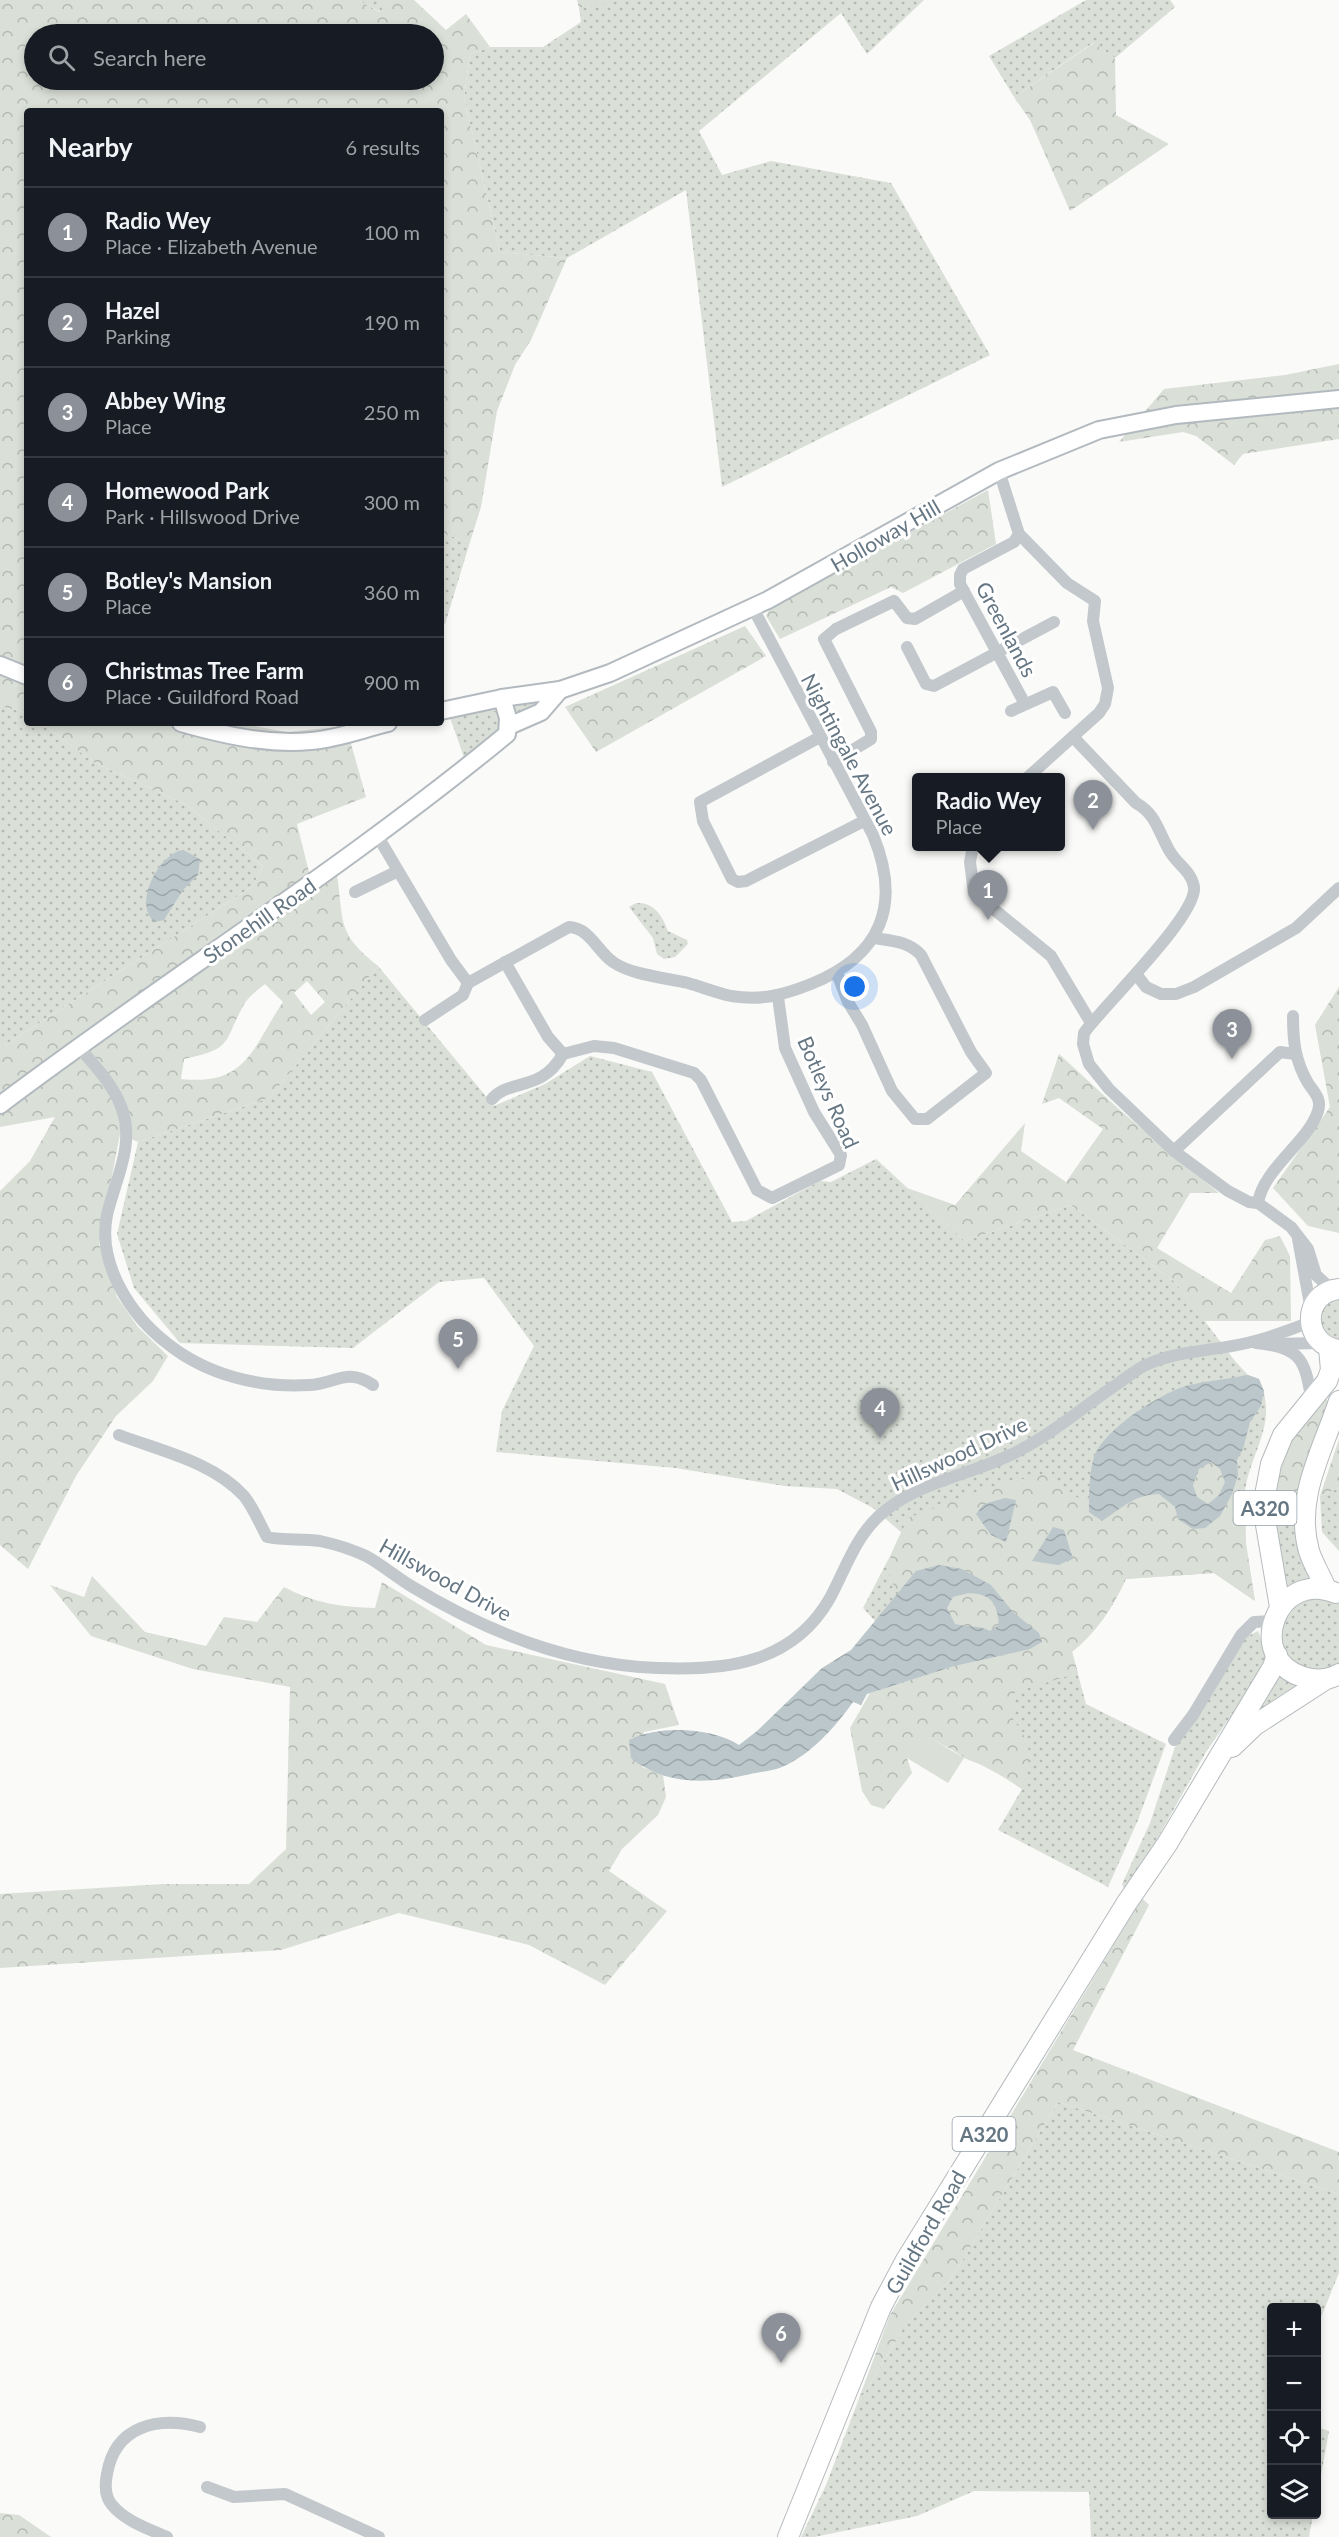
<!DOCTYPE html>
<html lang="en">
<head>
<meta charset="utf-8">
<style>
  :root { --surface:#171b24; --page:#242831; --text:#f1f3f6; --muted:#9ea1a6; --line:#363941; --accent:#8c9099 }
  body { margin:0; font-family:Lato,sans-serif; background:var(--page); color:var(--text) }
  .controls { position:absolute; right:18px; bottom:18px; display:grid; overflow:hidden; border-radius:6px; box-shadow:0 3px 9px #0003 }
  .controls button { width:54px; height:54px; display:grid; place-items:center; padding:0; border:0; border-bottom:2px solid var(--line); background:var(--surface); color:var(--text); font:30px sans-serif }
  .you { position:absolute; left:855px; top:987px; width:21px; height:21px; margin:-15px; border:4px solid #fff; border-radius:50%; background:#1a73e8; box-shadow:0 0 0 9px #1a73e833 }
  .badge { display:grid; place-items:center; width:39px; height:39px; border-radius:50%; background:var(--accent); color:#fff; font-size:20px; font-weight:700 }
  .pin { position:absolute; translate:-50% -50px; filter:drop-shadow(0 2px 3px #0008) }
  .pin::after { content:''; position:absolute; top:32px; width:21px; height:18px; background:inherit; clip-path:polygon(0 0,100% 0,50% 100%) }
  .popup { position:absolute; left:912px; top:773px; width:153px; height:78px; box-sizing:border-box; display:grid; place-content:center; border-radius:6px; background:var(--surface); filter:drop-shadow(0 2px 4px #0005); font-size:20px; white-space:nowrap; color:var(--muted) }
  .popup b { font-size:22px; color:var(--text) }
  .popup::after { content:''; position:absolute; left:50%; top:100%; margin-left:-12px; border:12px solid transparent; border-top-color:var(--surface) }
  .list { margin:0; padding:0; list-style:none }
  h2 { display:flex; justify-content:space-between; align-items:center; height:78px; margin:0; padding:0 24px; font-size:26px }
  h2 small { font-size:20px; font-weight:400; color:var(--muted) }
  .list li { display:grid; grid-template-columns:39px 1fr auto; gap:18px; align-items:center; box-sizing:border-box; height:90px; padding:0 24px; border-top:2px solid var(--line) }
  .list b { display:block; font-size:22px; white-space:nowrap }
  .list p { margin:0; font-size:20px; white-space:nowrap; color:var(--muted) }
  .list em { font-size:20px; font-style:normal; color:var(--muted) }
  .icon { flex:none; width:33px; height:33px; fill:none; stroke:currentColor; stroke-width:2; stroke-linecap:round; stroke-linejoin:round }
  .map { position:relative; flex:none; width:1339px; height:2537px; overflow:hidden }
  .search { position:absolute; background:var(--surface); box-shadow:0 3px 9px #0003; left:24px; top:24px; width:420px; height:66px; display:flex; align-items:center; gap:15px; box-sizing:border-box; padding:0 21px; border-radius:33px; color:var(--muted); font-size:22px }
  .panel { position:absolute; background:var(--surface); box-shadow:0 3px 9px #0003; left:24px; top:108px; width:420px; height:618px; border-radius:6px }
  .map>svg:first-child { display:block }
  .green { fill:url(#green-dots) }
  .forest { fill:url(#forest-crowns); fill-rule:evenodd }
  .pitch { fill:#dadfd7 }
  .water { fill:url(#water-waves); fill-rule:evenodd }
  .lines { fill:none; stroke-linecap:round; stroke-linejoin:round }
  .secondary-casing { stroke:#b3babf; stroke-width:20 }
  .primary-casing { stroke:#b5babe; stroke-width:22 }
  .street { stroke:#c3c8cc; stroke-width:12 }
  .secondary { stroke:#fff; stroke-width:16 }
  .primary { stroke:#fff; stroke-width:20 }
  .labels { text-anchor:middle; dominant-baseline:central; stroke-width:6; stroke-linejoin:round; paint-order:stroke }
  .shield { fill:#fff; stroke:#939fa8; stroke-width:1.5 }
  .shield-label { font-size:20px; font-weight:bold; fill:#657683 }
  .street-label { font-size:21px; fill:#657683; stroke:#fff }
</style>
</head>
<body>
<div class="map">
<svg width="1339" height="2537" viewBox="0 0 1339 2537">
  <defs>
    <pattern id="green-dots" width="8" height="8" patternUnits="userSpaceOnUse" patternTransform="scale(1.5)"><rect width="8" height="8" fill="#dadfd7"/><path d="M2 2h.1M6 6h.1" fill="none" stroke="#b4b9b4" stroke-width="1.8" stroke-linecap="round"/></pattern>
    <pattern id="forest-crowns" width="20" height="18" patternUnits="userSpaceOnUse" patternTransform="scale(1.5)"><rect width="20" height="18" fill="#dadfd7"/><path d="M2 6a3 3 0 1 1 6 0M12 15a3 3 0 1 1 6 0" fill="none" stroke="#b4b9b4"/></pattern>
    <pattern id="water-waves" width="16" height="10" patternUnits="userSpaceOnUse" patternTransform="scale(1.5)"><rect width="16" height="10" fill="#bbc7cb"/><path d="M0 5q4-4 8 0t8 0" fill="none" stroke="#9ca6aa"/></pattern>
  </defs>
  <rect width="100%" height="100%" fill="#fafaf8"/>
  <g class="green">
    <path d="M358 0H387L381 12Z"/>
    <path d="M620 0H924L867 54 841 13 699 131 722 175 771 161 891 183 990 355 722 487 686 190 567 258 500 252 464 98 470 54 490 47H543L581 22 579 8Z"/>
    <path d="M1086 0H1170L1175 7 1115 58 1093 43 1014 97 989 56Z"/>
    <path d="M441 533 470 542 445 624 441 623Z"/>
    <path d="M550 698 517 718 514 703Z"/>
    <path d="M0 706 27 713V723H41L95 763 185 804 263 866 252 887 0 1048Z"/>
    <path d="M488 708 500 713 502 730 465 760 449 715Z"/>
    <path d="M636 903C654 902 662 915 668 931L687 940 688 944 675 957 664 959 657 954 653 938 629 907Z"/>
    <path d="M378 966 494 1106 545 1084 590 1056 652 1072 732 1222 746 1221 820 1181 831 1182 876 1159 965 1241 1071 1205 1175 1282 1235 1361 1248 1375 1259 1379C1279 1423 1251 1450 1245 1491 1239 1526 1250 1566 1255 1601L1214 1573 1126 1579C1113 1608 1097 1631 1072 1652L1086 1704 1166 1744 1138 1820 1108 1887 998 1830 1022 1789 992 1769 964 1758 870 1693 925 1675 863 1608 902 1533 873 1508 837 1489 784 1486 676 1468 496 1452 502 1411 534 1346 484 1278 439 1282 353 1348 180 1343 134 1288 117 1234 138 1142 269 1098Z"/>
    <path d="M1339 1297V1342L1322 1333C1319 1309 1318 1308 1339 1297Z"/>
    <path d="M1339 1488V1551L1322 1532 1320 1496Z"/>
    <path d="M1295 1509 1296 1529 1315 1583 1284 1596 1274 1526 1288 1522Z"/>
    <path d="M1318 1597 1339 1604V1665C1280 1690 1255 1608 1318 1597Z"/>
    <path d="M1258 1631 1266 1652 1264 1668 1206 1752 1126 1894 1122 1884 1150 1823 1175 1747 1199 1715 1238 1648 1248 1636Z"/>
    <path d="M1281 1673 1291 1682 1304 1686 1251 1722Z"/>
    <path d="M1058 2102 1339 2194V2273L1317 2327 1316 2308H1272V2514L1313 2515 1309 2537H1091L1089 2492 974 2491 917 2516 814 2537H801L826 2485 855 2409 906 2324 951 2279Z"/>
    <path d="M1317 2427 1329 2431 1317 2497 1316 2427Z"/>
  </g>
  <g class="forest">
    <path d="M0 0H358L380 12 387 0H414L446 30 466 14 490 47 470 54 464 98 500 252 567 258 531 340 515 365 497 411 481 507 470 542 441 533V111H27V713L0 706ZM34 34H434V80H34Z"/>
    <path d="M577 0H620L621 1 579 8Z"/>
    <path d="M1094 43 1115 58 1116 115 1169 144 1070 211 1030 120 1014 97Z"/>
    <path d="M1339 364V439L1243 454 1234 465 1196 436 1183 432 1119 442 1164 389 1285 375Z"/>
    <path d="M988 490 996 544 903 593 891 587 780 639 766 616 770 608Z"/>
    <path d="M745 626 766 656 596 752 565 707Z"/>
    <path d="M41 723H237L287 732 346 726 366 797 297 824 310 876 337 875C344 924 337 933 378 966L269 1098 138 1142 120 1134 99 1244 117 1297 138 1327 168 1356 153 1381 116 1416 76 1476 28 1569 0 1545V1191L30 1161 55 1117 0 1127V1048L252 887 263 866 185 804 95 763ZM307 981 325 1002 311 1015 294 993ZM265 984 283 1002C252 1048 247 1086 181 1079L184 1059C236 1048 222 1042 245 1003 249 996 259 989 265 984Z"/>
    <path d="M1339 987V1233L1308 1226 1273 1188 1330 1107 1315 1025Z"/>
    <path d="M1059 1054 1121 1111 1219 1193H1190L1157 1248 1231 1293 1265 1240 1280 1236 1290 1256 1291 1321H1204L1175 1282 1071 1205 965 1241 907 1188 955 1205 1025 1123 1021 1151 1066 1182 1103 1129 1059 1098 1042 1104Z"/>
    <path d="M1325 1396 1330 1406C1316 1440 1305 1503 1282 1528L1274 1526C1274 1512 1272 1493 1275 1479 1283 1447 1302 1419 1325 1396Z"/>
    <path d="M1339 1439V1488L1320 1496Z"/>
    <path d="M1211 1462 1221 1469 1225 1482 1219 1495 1208 1504 1197 1497C1192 1480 1196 1471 1211 1462Z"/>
    <path d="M1051 1472 1063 1493 1089 1501V1512L1102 1521C1122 1508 1135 1494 1159 1494L1175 1507 1220 1516 1232 1494 1245 1491 1246 1543 1255 1601 1214 1573 1125 1579C1112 1608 1097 1632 1072 1652L1078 1673 1015 1692 1013 1719C1034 1748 1031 1754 1022 1789 990 1767 956 1753 923 1734L907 1758 912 1773 884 1809 871 1805 862 1791 850 1728 870 1693 954 1666 1030 1649 1039 1633 1013 1612 991 1585 916 1571 898 1593C879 1565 896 1545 908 1518L987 1488Z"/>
    <path d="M92 1576 145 1632 206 1646 224 1617 257 1622 284 1587C314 1603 341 1607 375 1608L382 1582 486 1645 665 1684 679 1725 644 1732 642 1767 663 1775 666 1797 658 1815 622 1849 609 1871 667 1911 605 1985 529 1945 399 1913 281 1950 0 1968V1894L163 1884H249L286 1849 290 1687 193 1669 91 1636 50 1585 84 1597Z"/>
    <path d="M968 1593C991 1594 996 1602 999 1625L990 1631C979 1625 967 1627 955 1624L947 1608 952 1597Z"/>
    <path d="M1142 1898 1149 1905 1073 2050 1339 2152V2194L1058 2102 951 2279 906 2324 855 2409 890 2315Z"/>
    <path d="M0 2513 19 2515 51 2537H0Z"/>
  </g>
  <path class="pitch" d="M922 1733 964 1758 948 1783 907 1758Z"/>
  <g class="water">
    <path d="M183 850 200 859 198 875 183 890 164 920 155 922C132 905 159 853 183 850Z"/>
    <path d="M1248 1375 1259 1379 1264 1391 1261 1406 1250 1422 1243 1449 1237 1460 1238 1475 1232 1494 1220 1516 1205 1528 1193 1529 1178 1519 1175 1507 1159 1494C1135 1494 1122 1508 1102 1521L1089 1512C1089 1493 1089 1474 1094 1457 1103 1430 1162 1392 1189 1385 1208 1381 1228 1379 1248 1375ZM1211 1462 1220 1469 1225 1482 1219 1495 1208 1504 1197 1497 1193 1485 1199 1469Z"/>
    <path d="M1005 1498 1016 1500 1006 1542 991 1535 976 1514 984 1504Z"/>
    <path d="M1053 1527 1064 1530 1073 1559 1058 1565 1032 1561Z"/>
    <path d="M939 1565 962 1569 991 1585 1013 1612 1039 1633 1042 1642 1030 1649 954 1666 867 1694 861 1705 853 1702C835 1727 812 1754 782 1767 772 1771 760 1772 750 1774 708 1784 666 1786 631 1758L629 1740C657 1725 712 1727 739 1745L757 1731 822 1668 851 1650 916 1571ZM968 1593C991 1594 997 1602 999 1625L990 1631C979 1625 967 1627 955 1624L947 1608 953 1597Z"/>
  </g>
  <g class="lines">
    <defs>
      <g id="secondary">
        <path d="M0 665 27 676"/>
        <path d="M441 711 502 698 560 690 610 673 768 600 999 471 1099 430 1176 415 1339 399"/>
        <path d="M181 723C223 735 267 745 311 741 337 739 363 729 388 723"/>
        <path d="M509 726 541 712 560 690"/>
        <path d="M0 1105C167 979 346 867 507 734L508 718 502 698"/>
      </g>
      <g id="primary">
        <path d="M1339 1289C1301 1293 1302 1345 1339 1350"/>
        <path d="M1326 1589C1321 1576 1313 1564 1309 1551 1294 1498 1323 1450 1339 1401"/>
        <path d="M1336 1593C1276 1568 1244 1659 1303 1677 1315 1681 1328 1680 1339 1674"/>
        <path d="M1280 1607 1266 1525 1265 1495 1271 1464 1283 1435 1327 1381 1331 1370 1329 1348"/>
        <path d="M1232 1747 1255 1725 1326 1679"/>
        <path d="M788 2537 881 2307 906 2260 1126 1904 1167 1844 1273 1667 1277 1655"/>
      </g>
    </defs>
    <use href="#secondary" class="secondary-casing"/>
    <use href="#primary" class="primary-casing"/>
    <g class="street">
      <path d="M999 471 1019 534 1067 583 1095 601 1093 621 1108 688 1105 704 1099 713 1027 778"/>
      <path d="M1019 534 1014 542 963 569 960 575V584L1025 704"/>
      <path d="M907 647 926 684 934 686 1054 622"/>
      <path d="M1011 711 1053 692 1065 713"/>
      <path d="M820 737 700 802 703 821 732 879 738 882 746 881 864 821"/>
      <path d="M1074 738 1136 803C1156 814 1158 831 1169 850 1177 865 1191 870 1194 887 1198 915 1103 1006 1084 1033L1083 1044 1089 1064 1109 1089 1174 1151 1228 1191 1249 1202 1258 1203 1291 1227 1308 1249 1316 1275 1332 1290"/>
      <path d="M833 762 871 739V732L824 639 836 629 894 601 907 618 915 619 964 591"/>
      <path d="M377 835 451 960 468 983 569 927C590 928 597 951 613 962 631 975 667 978 688 983 702 987 717 993 731 996 762 1001 783 995 811 984 881 956 902 905 873 835L753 608"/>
      <path d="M973 846 970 862 974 893 1051 956 1091 1023"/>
      <path d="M355 892 398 871"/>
      <path d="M505 962 548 1037 563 1054 594 1046 614 1048 694 1073 701 1080 757 1190 772 1198 839 1165 841 1155 814 1112 785 1048 778 997"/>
      <path d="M837 973 848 1002 862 1025 892 1091 915 1119H927L986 1073 971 1052 921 955C908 941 892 941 874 938"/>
      <path d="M1136 974 1146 987 1161 994H1176L1194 987 1296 928 1339 888"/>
      <path d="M425 1020 463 995 468 983"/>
      <path d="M78 1046C94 1065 114 1085 122 1109 135 1146 115 1180 107 1215 97 1264 131 1316 168 1344 207 1375 259 1388 309 1385 335 1384 347 1367 373 1385"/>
      <path d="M492 1099C510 1078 541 1093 563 1054"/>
      <path d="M1174 1151 1280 1052 1295 1054"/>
      <path d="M1258 1203C1263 1169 1309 1141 1318 1111 1322 1099 1314 1092 1308 1083 1295 1061 1293 1041 1293 1016"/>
      <path d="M1298 1239 1311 1310"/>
      <path d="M1256 1343C1299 1347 1305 1358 1311 1398"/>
      <path d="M1274 1344 1320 1343"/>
      <path d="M119 1435C161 1451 213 1462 244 1496 253 1507 260 1524 267 1537 285 1541 302 1538 320 1541 334 1544 353 1550 366 1556 381 1564 396 1577 411 1586 485 1631 570 1665 658 1668 727 1671 793 1663 830 1598 845 1570 855 1538 879 1516 913 1484 966 1476 1008 1456 1046 1439 1079 1410 1113 1387 1125 1379 1136 1369 1148 1364 1181 1350 1213 1351 1247 1343 1269 1338 1290 1330 1310 1322"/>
      <path d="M1174 1740 1193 1715 1241 1635 1254 1622 1273 1621"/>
      <path d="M207 2487 234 2497 285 2494 379 2537"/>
      <path d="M167 2537C149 2529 125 2521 112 2505 105 2497 105 2484 107 2474 115 2426 157 2416 200 2427"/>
    </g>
    <use href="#secondary" class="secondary"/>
    <use href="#primary" class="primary"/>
  </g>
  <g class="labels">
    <g class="shield">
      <rect x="1233.5" y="1491" width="63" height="34" rx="4.5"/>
      <rect x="952.5" y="2117" width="63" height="34" rx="4.5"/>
    </g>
    <g class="shield-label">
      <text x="1265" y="1508">A320</text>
      <text x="984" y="2134">A320</text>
    </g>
    <g class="street-label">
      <text transform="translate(885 535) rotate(-30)">Holloway Hill</text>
      <text transform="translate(1007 629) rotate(62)">Greenlands</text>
      <text transform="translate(850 754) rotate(62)">Nightingale Avenue</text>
      <text transform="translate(259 920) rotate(-35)">Stonehill Road</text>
      <text transform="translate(829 1092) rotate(66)">Botleys Road</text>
      <text transform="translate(959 1453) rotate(-25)">Hillswood Drive</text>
      <text transform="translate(446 1579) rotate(29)">Hillswood Drive</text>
      <text transform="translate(925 2232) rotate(-60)">Guildford Road</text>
    </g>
  </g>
</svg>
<div class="controls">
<button>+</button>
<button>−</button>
<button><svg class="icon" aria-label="locate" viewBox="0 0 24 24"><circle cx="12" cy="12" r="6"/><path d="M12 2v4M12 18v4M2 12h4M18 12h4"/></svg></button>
<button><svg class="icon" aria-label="layers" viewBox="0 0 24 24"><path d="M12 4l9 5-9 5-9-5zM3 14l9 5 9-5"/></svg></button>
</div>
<div class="you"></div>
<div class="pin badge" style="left:988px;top:920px">1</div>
<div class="popup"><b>Radio Wey</b>Place</div>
<div class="pin badge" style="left:1093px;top:830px">2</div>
<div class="pin badge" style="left:1232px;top:1059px">3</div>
<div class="pin badge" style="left:880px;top:1438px">4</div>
<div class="pin badge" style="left:458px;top:1369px">5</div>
<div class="pin badge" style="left:781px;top:2363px">6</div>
<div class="search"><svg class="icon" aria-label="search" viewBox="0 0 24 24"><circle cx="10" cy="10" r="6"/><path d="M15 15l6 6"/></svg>Search here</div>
<section class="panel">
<h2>Nearby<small>6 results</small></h2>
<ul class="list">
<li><span class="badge">1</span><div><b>Radio Wey</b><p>Place · Elizabeth Avenue</p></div><em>100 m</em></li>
<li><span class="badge">2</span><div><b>Hazel</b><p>Parking</p></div><em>190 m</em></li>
<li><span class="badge">3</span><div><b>Abbey Wing</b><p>Place</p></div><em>250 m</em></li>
<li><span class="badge">4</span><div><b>Homewood Park</b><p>Park · Hillswood Drive</p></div><em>300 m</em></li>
<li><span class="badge">5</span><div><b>Botley's Mansion</b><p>Place</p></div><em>360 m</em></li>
<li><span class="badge">6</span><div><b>Christmas Tree Farm</b><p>Place · Guildford Road</p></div><em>900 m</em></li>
</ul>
</section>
</div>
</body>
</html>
